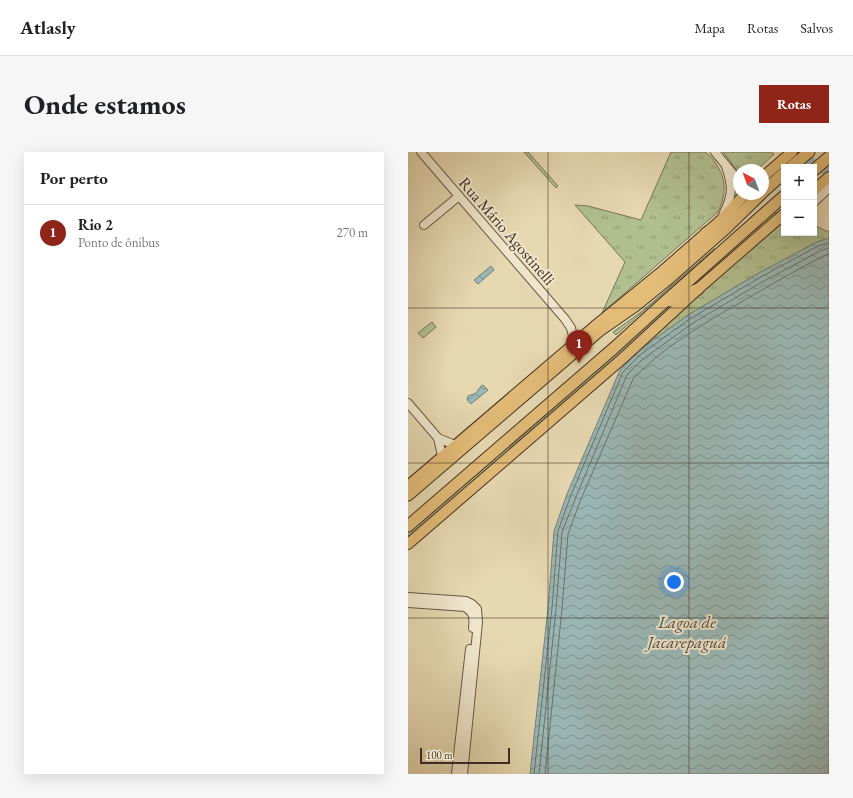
<!DOCTYPE html>
<html lang="pt">
<head>
<meta charset="utf-8">
<style>
  :root { --surface:#fff; --page:#f6f6f6; --text:#202124; --muted:#757577; --line:#e0e0e0; --accent:#8f2418 }
  body { margin:0; font-family:"EB Garamond",serif; background:var(--page); color:var(--text) }
  .controls { position:absolute; right:12px; top:12px; display:grid; overflow:hidden; border-radius:0px; box-shadow:0 4px 16px #0002 }
  .controls button { width:36px; height:36px; display:grid; place-items:center; padding:0; border:0; border-bottom:1px solid var(--line); background:var(--surface); color:var(--text); font:20px sans-serif }
  .compass { position:absolute; left:325px; top:12px; width:36px; height:36px; border-radius:50%; background:var(--surface); box-shadow:0 4px 16px #0002; rotate:319deg }
  .scale { position:absolute; left:12px; bottom:10px; width:90px; box-sizing:border-box; padding-left:4px; border:2px solid #3f2d23; border-top:0; font-size:11px; line-height:14px; white-space:nowrap; color:#3f2d23; -webkit-text-stroke:3px #efe6cc; paint-order:stroke }
  .you { position:absolute; left:266px; top:430px; width:14px; height:14px; margin:-10px; border:3px solid #fff; border-radius:50%; background:#1a73e8; box-shadow:0 0 0 6px #1a73e833 }
  .badge { display:grid; place-items:center; width:26px; height:26px; border-radius:50%; background:var(--accent); color:#fff; font-size:13px; font-weight:700 }
  .pin { position:absolute; translate:-50% -33px; filter:drop-shadow(0 1px 2px #0008) }
  .pin::after { content:''; position:absolute; top:21px; width:14px; height:12px; background:inherit; clip-path:polygon(0 0,100% 0,50% 100%) }
  .list { margin:0; padding:0; list-style:none }
  h2 { display:flex; justify-content:space-between; align-items:center; height:52px; margin:0; padding:0 16px; font-size:17px }
  h2 small { font-size:13px; font-weight:400; color:var(--muted) }
  .list li { display:grid; grid-template-columns:26px 1fr auto; gap:12px; align-items:center; box-sizing:border-box; height:56px; padding:0 16px; border-top:1px solid var(--line) }
  .list b { display:block; font-size:15px; white-space:nowrap }
  .list p { margin:0; font-size:13px; white-space:nowrap; color:var(--muted) }
  .list em { font-size:13px; font-style:normal; color:var(--muted) }
  .map { position:relative; flex:none; width:421px; height:622px; overflow:hidden; border-radius:0px }
  header { display:flex; align-items:center; gap:24px; box-sizing:border-box; height:56px; padding:0 20px; background:var(--surface); border-bottom:1px solid var(--line) }
  header strong { font-size:19px }
  nav { display:flex; gap:22px; margin-inline-start:auto; font-size:14px }
  .intro { display:flex; align-items:center; justify-content:space-between; box-sizing:border-box; height:96px; padding:0 24px }
  h1 { margin:0; font-size:28px }
  .button { padding:10px 18px; border-radius:0px; background:var(--accent); color:#fff; font-size:14px; font-weight:700 }
  main { display:flex; gap:24px; padding:0 24px }
  aside { flex:1; background:var(--surface); border-radius:0px; box-shadow:0 4px 16px #0002 }
  .map>svg:first-child { display:block }
  .grass { fill:url(#grass-tufts); stroke:#787659 }
  .garden { fill:#b1bf8f; stroke:#787659 }
  .water { fill:url(#water-waves); stroke:#76807b }
  .lines { fill:none; stroke-linecap:round; stroke-linejoin:round }
  .shore { stroke:#6c726c; stroke-width:1 }
  .river { stroke:#9ab8b6; stroke-width:11 }
  .minor-casing { stroke:#695846; stroke-width:10 }
  .major-casing { stroke:#3f2d23; stroke-width:12 }
  .highway-casing { stroke:#3f2d23; stroke-width:13 }
  .minor { stroke:#efe6cc; stroke-width:8 }
  .major { stroke:#e3bc78; stroke-width:10 }
  .highway { stroke:#e3bc78; stroke-width:11 }
  .grid { fill:none; stroke:#3f2d23; stroke-width:1; stroke-opacity:0.55 }
  .labels { text-anchor:middle; dominant-baseline:central; stroke-width:4; stroke-linejoin:round; paint-order:stroke }
  .street-label { font-size:16px; fill:#3f2d23; stroke:#efe6cc }
  .water-label { font-size:17px; font-style:italic; fill:#514940; stroke:#efe6cc }
</style>
</head>
<body>
<header>
<strong>Atlasly</strong>
<nav><a>Mapa</a><a>Rotas</a><a>Salvos</a></nav>
</header>
<div class="intro"><h1>Onde estamos</h1><a class="button">Rotas</a></div>
<main>
<aside>
<h2>Por perto<small></small></h2>
<ul class="list">
<li><span class="badge">1</span><div><b>Rio 2</b><p>Ponto de ônibus</p></div><em>270 m</em></li>
</ul>
</aside>
<div class="map">
<svg width="421" height="622" viewBox="0 0 421 622">
  <defs>
    <pattern id="grass-tufts" width="24" height="20" patternUnits="userSpaceOnUse"><rect width="24" height="20" fill="#b1bf8f"/><path d="M3 7l-1-3M5 7V3M7 7l1-3M15 17l-1-3M17 17v-4M19 17l1-3" fill="none" stroke="#919c74"/></pattern>
    <pattern id="water-waves" width="16" height="10" patternUnits="userSpaceOnUse"><rect width="16" height="10" fill="#9ab8b6"/><path d="M0 5q4-4 8 0t8 0" fill="none" stroke="#7f9694"/></pattern>
  </defs>
  <rect width="100%" height="100%" fill="#e6d8b1"/>
  <filter id="stains"><feTurbulence type="fractalNoise" baseFrequency=".005" numOctaves="4"/><feColorMatrix values="0 0 0 0 .2 0 0 0 0 .09 0 0 0 0 .02 0 0 0 .5 -.17"/></filter>
  <radialGradient id="worn" r=".72"><stop offset=".6" stop-color="#630" stop-opacity="0"/><stop offset="1" stop-color="#630" stop-opacity=".3"/></radialGradient>
  <g class="grass">
    <path d="M116 0H120L150 34 148 36Z"/>
    <path d="M263 0H297C302 3 305 7 308 12 319 28 318 43 310 60L194 161 217 110 167 53 180 54 233 68Z"/>
    <path d="M315 0H363L366 2 349 18H331V21Z"/>
    <path d="M365 59 372 62 295 128 270 143Z"/>
    <path d="M376 68V81H406V73L418 79H421V86L409 90 351 121 280 163 229 200 255 173Z"/>
    <path d="M306 97H307L208 183 205 180 233 160Z"/>
    <path d="M269 149 213 205 0 388V377L246 163Z"/>
  </g>
  <path class="garden" d="M24 170 28 175 15 186 10 181Z"/>
  <g class="water">
    <path d="M421 86V622H122L140 456 146 379 159 342 212 218 229 200 280 163 351 121 409 90Z"/>
    <path d="M83 114 86 118 70 132 66 128Z"/>
    <path d="M75 233 80 238 63 252 59 248 60 244 68 241 73 234Z"/>
  </g>
  <g class="lines">
    <g class="shore">
      <path d="M126 622 144 456 150 379 163 343 215 220 232 203 283 166 353 125 410 94 421 91"/>
      <path d="M131 622 148 457 154 380 168 345 219 223 235 207 285 171 356 129 412 99 421 96"/>
      <path d="M137 622 154 457 160 382 173 347 225 227C252 198 287 177 321 157 352 139 383 121 415 104L421 102"/>
    </g>
    <path class="river" d="M385 3 421 19"/>
    <defs>
      <g id="minor">
        <path d="M13 0 157 167 163 176 167 192"/>
        <path d="M307 0 331 29"/>
        <path d="M406 50 421 36"/>
        <path d="M315 63C325 43 325 35 318 14"/>
        <path d="M16 73 51 44"/>
        <path d="M0 251 30 286 34 304"/>
        <path d="M30 286 47 293"/>
        <path d="M0 445 58 449 64 452 69 457 70 470 55 622"/>
        <path d="M0 451 57 455C66 461 66 465 65 476"/>
        <path d="M48 622 62 497"/>
      </g>
      <g id="major">
        <path d="M355 25 384 0"/>
        <path d="M406 38 421 25"/>
        <path d="M0 334 187 174 251 122 313 68 337 42"/>
        <path d="M0 392 214 207 290 137 376 62"/>
      </g>
      <g id="highway">
        <path d="M383 15 401 0"/>
        <path d="M406 18 421 5"/>
        <path d="M355 40 376 21"/>
        <path d="M298 81 316 71"/>
        <path d="M262 149 290 137"/>
        <path d="M0 343 191 179 227 154 259 128 317 77 353 42"/>
        <path d="M0 374 206 196 251 155 376 44"/>
      </g>
    </defs>
    <use href="#minor" class="minor-casing"/>
    <use href="#major" class="major-casing"/>
    <use href="#highway" class="highway-casing"/>
    <use href="#minor" class="minor"/>
    <use href="#major" class="major"/>
    <use href="#highway" class="highway"/>
  </g>
  <path class="grid" d="M140 0V622M281 0V622M0 156H421M0 311H421M0 466H421"/>
  <g class="labels">
    <g class="street-label">
      <text transform="translate(99 79) rotate(49)">Rua Mário Agostinelli</text>
    </g>
    <g class="water-label">
      <text x="279" y="470">Lagoa de<tspan x="279" dy="20">Jacarepaguá</tspan></text>
    </g>
  </g>
  <rect width="100%" height="100%" filter="url(#stains)"/>
  <rect width="100%" height="100%" fill="url(#worn)"/>
</svg>
<div class="controls">
<button>+</button>
<button>−</button>
</div>
<svg class="compass" viewBox="-18 -18 36 36"><path d="M0-13l5 13h-10z" fill="#e53935"/><path d="M0 13l5-13h-10z" fill="#757577"/></svg>
<div class="scale">100 m</div>
<div class="you"></div>
<div class="pin badge" style="left:171px;top:211px">1</div>
</div>
</main>
</body>
</html>
